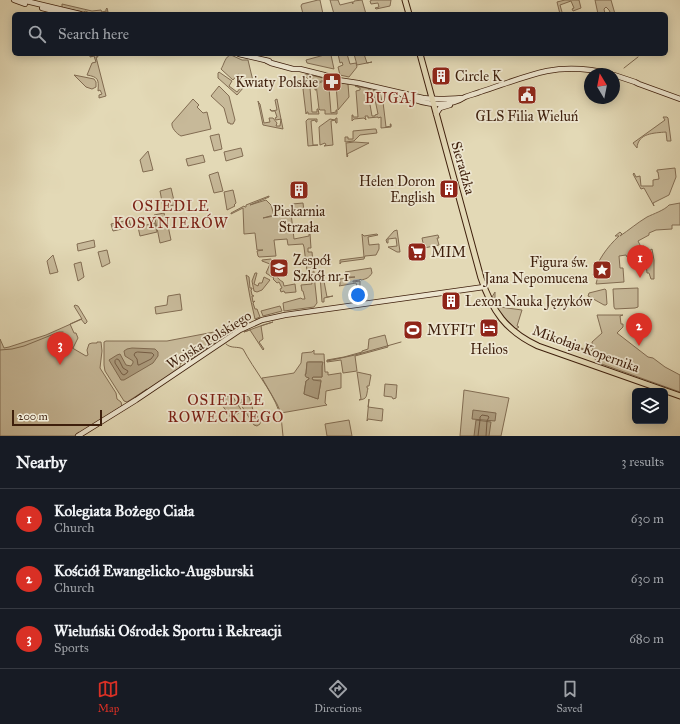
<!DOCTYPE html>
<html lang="en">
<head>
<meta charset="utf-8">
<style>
  :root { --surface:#171b24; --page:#242831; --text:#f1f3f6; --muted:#9ea1a6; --line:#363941; --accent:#d93025 }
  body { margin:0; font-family:"IM FELL Great Primer",serif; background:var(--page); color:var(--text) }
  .controls { position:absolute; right:12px; bottom:12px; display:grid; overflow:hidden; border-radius:6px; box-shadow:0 2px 10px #0003 }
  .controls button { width:36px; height:36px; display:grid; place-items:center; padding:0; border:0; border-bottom:1px solid var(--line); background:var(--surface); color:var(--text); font:20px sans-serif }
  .compass { position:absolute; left:584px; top:68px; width:36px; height:36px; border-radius:50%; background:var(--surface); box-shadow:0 2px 10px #0003; rotate:350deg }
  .scale { position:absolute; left:12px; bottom:10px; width:90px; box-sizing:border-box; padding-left:4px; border:2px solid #3e1f0c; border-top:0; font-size:11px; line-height:14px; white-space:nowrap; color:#3e1f0c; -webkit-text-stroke:3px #ede6d0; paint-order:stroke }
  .you { position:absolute; left:358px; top:295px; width:14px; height:14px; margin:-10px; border:3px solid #fff; border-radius:50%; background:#1a73e8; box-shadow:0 0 0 6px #1a73e833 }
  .badge { display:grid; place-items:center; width:26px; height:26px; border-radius:50%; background:var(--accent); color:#fff; font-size:13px; font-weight:700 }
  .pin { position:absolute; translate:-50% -33px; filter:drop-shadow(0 1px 2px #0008) }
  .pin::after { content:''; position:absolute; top:21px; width:14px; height:12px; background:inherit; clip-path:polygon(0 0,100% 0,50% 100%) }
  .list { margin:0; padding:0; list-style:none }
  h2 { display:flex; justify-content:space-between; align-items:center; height:52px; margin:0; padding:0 16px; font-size:17px }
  h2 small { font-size:13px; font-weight:400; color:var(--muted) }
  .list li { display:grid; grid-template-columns:26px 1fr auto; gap:12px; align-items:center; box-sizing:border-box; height:60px; padding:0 16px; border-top:1px solid var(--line) }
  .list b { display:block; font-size:15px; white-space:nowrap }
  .list p { margin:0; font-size:13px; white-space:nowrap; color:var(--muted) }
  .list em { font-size:13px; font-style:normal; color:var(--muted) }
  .icon { flex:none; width:22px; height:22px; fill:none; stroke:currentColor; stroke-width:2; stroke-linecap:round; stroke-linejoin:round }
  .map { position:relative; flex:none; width:680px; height:436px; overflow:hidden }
  .search { position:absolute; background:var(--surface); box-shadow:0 2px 10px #0003; left:12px; right:12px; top:12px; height:44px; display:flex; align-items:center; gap:10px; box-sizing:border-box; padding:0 14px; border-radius:6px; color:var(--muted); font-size:15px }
  .sheet { height:232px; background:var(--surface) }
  nav { display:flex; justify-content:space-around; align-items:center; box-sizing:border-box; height:56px; border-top:1px solid var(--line); background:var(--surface); font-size:11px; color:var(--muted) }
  nav a { display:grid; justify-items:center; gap:2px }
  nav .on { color:var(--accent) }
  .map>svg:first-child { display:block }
  .green { fill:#c7b999; stroke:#826c52; fill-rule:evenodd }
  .water { fill:#ab9a7c; stroke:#7f694f }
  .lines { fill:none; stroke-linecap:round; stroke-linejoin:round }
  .shore { stroke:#745c44; stroke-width:1 }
  .stream { stroke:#7f694f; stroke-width:1 }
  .secondary-casing { stroke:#3e1f0c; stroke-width:6 }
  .primary-casing { stroke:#3e1f0c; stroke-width:7 }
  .secondary { stroke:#ede6d0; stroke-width:4.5 }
  .primary { stroke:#e3d9b6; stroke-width:5 }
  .labels { text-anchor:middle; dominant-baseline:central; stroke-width:3.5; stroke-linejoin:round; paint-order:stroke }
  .poi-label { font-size:14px; fill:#3e1f0c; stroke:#ede6d0; text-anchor:start }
  .street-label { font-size:14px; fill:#3e1f0c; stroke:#ede6d0 }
  .neighbourhood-label { font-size:15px; letter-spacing:1px; fill:#7a1f14; stroke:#ede6d0 }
</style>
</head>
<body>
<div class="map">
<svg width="680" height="436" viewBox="0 0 680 436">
  <rect width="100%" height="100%" fill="#e3d9b6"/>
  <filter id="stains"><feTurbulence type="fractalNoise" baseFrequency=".005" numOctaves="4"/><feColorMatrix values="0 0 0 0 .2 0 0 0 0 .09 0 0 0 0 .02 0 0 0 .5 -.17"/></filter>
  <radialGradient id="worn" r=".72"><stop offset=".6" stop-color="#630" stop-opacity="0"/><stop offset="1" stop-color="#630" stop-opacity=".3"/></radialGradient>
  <g class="green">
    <path d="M318 0H320L323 14H303L301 6 302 4Z"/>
    <path d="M330 0H338L340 5 352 2 353 4 352 2H354V1L362 0 366 14H334Z"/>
    <path d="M372 0H391L390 6 376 9 375 8 379 7 378 3 371 4 370 1Z"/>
    <path d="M565 0H579L581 8 573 11 572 9 574 8 571 1 560 5 562 12 561 14H560L557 2Z"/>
    <path d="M595 0H611L615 14H611L609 10 606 7 604 9 605 14H598Z"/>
    <path d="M62 4 92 11 101 10 102 12 106 11V9L107 8 108 12H105V14H92L85 11 84 12 62 8Z"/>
    <path d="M92 54H97L98 57H96L106 96 99 98V95L102 94 100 90 98 91C99 79 98 77 87 75L92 63 96 62 94 56 90 57V55L92 56Z"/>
    <path d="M328 54 331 55 334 69 307 63 306 60Z"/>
    <path d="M338 54H347L350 64 356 63 357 67 349 77 340 75 338 67 343 65 342 62 340 63Z"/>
    <path d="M354 54H364L367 63 372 62 357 65Z"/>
    <path d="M231 55 242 60H248L253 81 251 79 237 95 218 78V73L219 72 232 81 229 86 237 92 247 80 238 74 233 80 222 70 221 69C224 65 225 56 231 55Z"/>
    <path d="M306 74 327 79 313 84 304 75Z"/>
    <path d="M74 75 94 79 96 82V87L92 89 86 87Z"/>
    <path d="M327 80 325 87H328L329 86 335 87V90H334V87L329 88 331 113 336 112V110H337V114H325V110H320L319 109 316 84Z"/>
    <path d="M336 81 348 84 349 97 338 110 336 85Z"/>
    <path d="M313 85 316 88V90H315V87L310 88 312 112H317V109H318L319 114H308V112H307L306 114 303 89Z"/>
    <path d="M219 86 229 96 235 120 233 124H230V123H228L224 108 211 96Z"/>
    <path d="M355 86 371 89V90H368V93L372 116H375V115L378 114 373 90 380 92 382 102H383L386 127 391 126 390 124H391V127L381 128V117L378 118V117L368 118V116H365L366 120 364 118 354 119 352 121V115H353V117H358L356 91 360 90V88Z"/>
    <path d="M193 99 199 105 197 107 203 113 207 112 211 129 181 136C177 134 171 128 172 123Z"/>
    <path d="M277 99 283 129 263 125 258 101 259 103 260 104 264 123 270 122 269 118H273L277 123 276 126H280L281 119 276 120 275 118 277 117 275 111H271L270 109 272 111 277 110 275 100Z"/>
    <path d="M663 117H667L668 118 671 141H667L666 132C654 133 638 133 637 148L633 143 665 120Z"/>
    <path d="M336 118H337V123H336L335 120 331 121 333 145 324 146 326 145 325 143 320 145 319 127 330 119 335 120Z"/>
    <path d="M308 119H317V122H316L315 120 311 121 313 145H318L308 146 306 121Z"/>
    <path d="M374 129H376L377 133 360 135 354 141 345 142V137H348V139H353V131Z"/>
    <path d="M219 134 222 149 214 151 210 136Z"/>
    <path d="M354 142 369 143 347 154 348 156 347 157 346 143Z"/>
    <path d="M241 148 243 156 226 161 224 152Z"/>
    <path d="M148 151 153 170 143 172 140 160Z"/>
    <path d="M203 155 205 162 188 166 186 159Z"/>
    <path d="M675 168 676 177 669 195 653 203 654 206 644 188 641 189 633 174 634 173 636 177 640 176 641 186H653V180L659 179 658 172H657V170Z"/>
    <path d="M218 172 223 191 214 193 209 175Z"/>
    <path d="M171 188 175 205 163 207 160 191Z"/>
    <path d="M233 190 236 203 234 205 235 206 227 210 224 192Z"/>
    <path d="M269 196V197L250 205 266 200 271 205 274 215 263 218 291 213 294 239 309 236V234H310L311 248H308V252H312L314 273H309L307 271 304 247 303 244 288 245 287 239 274 240 276 256 259 257 258 256 257 251 263 250H257L255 233 244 234 243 208 231 214V213L244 206 245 207H246V205Z"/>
    <path d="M303 203 304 211 308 210V213L306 211 292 213V204Z"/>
    <path d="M680 203V225H672V229L656 230 649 233V235L638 241 641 247 644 246 647 252 652 249 654 260V279H651L649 273H647L646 263 630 265 628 257H627L626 255 619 256 620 268H623L624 282 596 284 598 276 593 275C598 260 607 247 619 236H615L620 232 622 234 620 236C629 230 637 223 647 217 653 214 665 210 669 205Z"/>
    <path d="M164 213 167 226 157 228 154 215Z"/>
    <path d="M129 220 131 227 113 231 111 224Z"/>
    <path d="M155 223 157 232 140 236 138 227Z"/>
    <path d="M168 226 171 240 160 243 157 228Z"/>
    <path d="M397 230 400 252H397L388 247 397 246 396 238 388 239V243H387L386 240 394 231Z"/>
    <path d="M362 234 364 236 377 234 378 235 368 237 369 245 379 244V249L376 255 365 256 364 259 341 262 340 264V260L364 257Z"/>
    <path d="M438 235 439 238H437L439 245 424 248 422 238Z"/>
    <path d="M94 240 95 247 78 251 77 244Z"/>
    <path d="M107 250 110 263 102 267 98 252Z"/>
    <path d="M53 255 58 272 50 274 47 261Z"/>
    <path d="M271 259C280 266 270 275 283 282L284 286 295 284 296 292 285 293 284 291 281 292 280 289 282 288 279 282 277 283 273 279 274 278 273 277H272L266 273 270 264 262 261V260Z"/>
    <path d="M81 262 84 277 78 281 74 264Z"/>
    <path d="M371 268 372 273C369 278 366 279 361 280L360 279V280L353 281V282L360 281V286L357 287 356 283 339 286 340 285V279L355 277H346L345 272Z"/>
    <path d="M255 273H257L254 284 258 286 259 283H262L264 277 270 280 262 290 257 292 254 291 252 281Z"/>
    <path d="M246 275 249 277 250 288H252V289L251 290 252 295 254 296H252L253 302 255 301 253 303 255 309H257L260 317 255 319 250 297Z"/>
    <path d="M314 275 317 303 314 307 284 311 283 303 301 298 302 299H305L303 291H302L301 285 312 284 311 278 300 280V277Z"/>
    <path d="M320 276H323L327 297 333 296 324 298V302H322Z"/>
    <path d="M638 288V307L635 308 615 309 614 307 613 289Z"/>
    <path d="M605 289 606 290 607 304 606 305H604L588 296 589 293Z"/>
    <path d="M495 292V298L500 307 522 310 517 326 519 327 516 329C506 320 496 310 492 297Z"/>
    <path d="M180 294 182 310 156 314 155 307 167 305 168 296Z"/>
    <path d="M75 305 78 306 87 321V322L85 324 81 319 70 324 74 333H76L78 338 73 348 70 345 69 346 86 356 88 355 87 350 89 344 92 343H97V342H101L102 351 100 368 116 393 117 399 121 402 122 406 120 407 122 406 80 433 79 432 76 434 77 435 75 436H0V339L4 348 9 347 46 335 82 319 74 306Z"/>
    <path d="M280 306 282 311 263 316 261 311Z"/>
    <path d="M597 315H623L620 316 621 324H623V327L617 333 648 357 653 358 665 367 680 375V392L596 362 593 351 574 348V349L572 348 573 346 593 351 592 342 602 333Z"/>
    <path d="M273 322 261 326 263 339 259 342 264 349 263 350 250 330 244 332 263 325Z"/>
    <path d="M214 332 216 334 218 341 189 360 209 348H210L192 361 185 363 183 362 180 364V367L177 371 127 403 147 389 127 402 124 401 105 371 104 365V342L106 341H167Z"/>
    <path d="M385 335 388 347 355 356 357 371 343 373 341 360 327 362V360L344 357 362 352V351L368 349 369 339Z"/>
    <path d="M314 350V354H324L325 372H328V375L341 373V388L326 391 325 403 327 405 281 413 277 404 262 378 282 375 294 373 301 363 302 353 312 352ZM309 362H322V377H313L312 378 313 380H321L318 399 304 394 306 381 309 379V378L305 375 306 373 307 363Z"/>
    <path d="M357 372 371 375 369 386H367V388H368C366 396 368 399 359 400L361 399Z"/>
    <path d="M385 384 397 385 396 398 393 399 392 397 384 396Z"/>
    <path d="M464 390 509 398 501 436H460Z"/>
    <path d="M231 394 242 411 231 418 220 402Z"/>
    <path d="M246 396 249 397 254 413 256 414 260 422V424L257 426 254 425 239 402V401L240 403 242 402 241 400Z"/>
    <path d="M369 399 368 407 383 409 382 421 368 419 367 421Z"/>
    <path d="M349 420 352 436H327L325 424Z"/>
  </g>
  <g class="water">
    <path d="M132 348 155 349 158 352V356L153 363 124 380H121L109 360 117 355 120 354 126 365 131 366 133 363V361L125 356 124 351 127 349Z"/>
    <path d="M307 362H323L322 366V377H313L312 378 313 380 321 381 318 399 304 394 306 381 309 379V378L306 377 305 375 306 374Z"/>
    <path d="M473 410 496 413 495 421 472 419Z"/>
    <path d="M476 420 491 422 489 436H474Z"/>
  </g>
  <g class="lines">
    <g class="shore">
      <path d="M138 352 152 353 154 355 151 359 139 365H138L137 359 134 355 135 353Z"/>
      <path d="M117 359 119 360 123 368 128 371 127 373 124 375 122 374 115 363V361Z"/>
      <path d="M478 436 480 420V417L482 415 488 416 489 417 487 421 486 436"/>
    </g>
    <g class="stream">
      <path d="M640 55 641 54"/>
      <path d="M624 68 638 57"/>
      <path d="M226 344C231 349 238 346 243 349 254 370 271 389 279 411 282 419 282 428 283 436"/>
      <path d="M0 350 12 349 24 346 59 332H63"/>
      <path d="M327 361 355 355 401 342"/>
    </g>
    <defs>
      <g id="secondary">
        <path d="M14 0 25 4"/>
        <path d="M22 0 80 14"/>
        <path d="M42 8 66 14"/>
        <path d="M239 54 269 61"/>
        <path d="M267 61 271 63 293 69H300L332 77 338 80 358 83 423 98C436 100 449 99 462 98"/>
        <path d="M614 75 635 82 639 84 680 99"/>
        <path d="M401 94C417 102 436 107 454 102 459 101 462 99 465 97 470 95 475 94 480 92 502 85 524 76 547 71 568 67 591 69 611 74"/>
        <path d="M436 114 440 108 450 105"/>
        <path d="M78 436 136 400 240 330 262 320 285 315 484 287"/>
      </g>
      <g id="primary">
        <path d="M405 0 409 14"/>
        <path d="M420 54 481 278C492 311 506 331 538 346L680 396"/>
      </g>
    </defs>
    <use href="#secondary" class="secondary-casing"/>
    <use href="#primary" class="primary-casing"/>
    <use href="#secondary" class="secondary"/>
    <use href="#primary" class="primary"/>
  </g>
  <defs>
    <symbol id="building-square" viewBox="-11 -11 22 22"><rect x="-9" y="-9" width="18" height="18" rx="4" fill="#8f2418" stroke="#ede6d0"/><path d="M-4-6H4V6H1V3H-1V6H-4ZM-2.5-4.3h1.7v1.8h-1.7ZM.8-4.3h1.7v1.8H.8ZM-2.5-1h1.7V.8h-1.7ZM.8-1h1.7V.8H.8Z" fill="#fff"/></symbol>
    <symbol id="pharmacy-square" viewBox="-11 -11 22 22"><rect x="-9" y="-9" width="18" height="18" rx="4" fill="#8f2418" stroke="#ede6d0"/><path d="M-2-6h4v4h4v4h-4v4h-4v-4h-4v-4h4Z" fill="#fff"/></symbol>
    <symbol id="civic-square" viewBox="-11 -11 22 22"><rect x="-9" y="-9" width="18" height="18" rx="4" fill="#8f2418" stroke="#ede6d0"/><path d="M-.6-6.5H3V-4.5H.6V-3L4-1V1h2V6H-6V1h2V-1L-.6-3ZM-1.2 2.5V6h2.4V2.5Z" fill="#fff"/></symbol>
    <symbol id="supermarket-square" viewBox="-11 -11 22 22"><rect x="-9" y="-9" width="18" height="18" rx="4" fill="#8f2418" stroke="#ede6d0"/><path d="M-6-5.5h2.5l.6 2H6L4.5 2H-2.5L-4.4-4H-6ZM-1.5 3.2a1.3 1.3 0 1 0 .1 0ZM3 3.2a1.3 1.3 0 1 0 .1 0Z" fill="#fff"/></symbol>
    <symbol id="school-square" viewBox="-11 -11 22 22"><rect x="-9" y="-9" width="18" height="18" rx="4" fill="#8f2418" stroke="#ede6d0"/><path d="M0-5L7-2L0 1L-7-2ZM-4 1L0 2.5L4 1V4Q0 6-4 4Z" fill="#fff"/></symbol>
    <symbol id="sight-square" viewBox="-11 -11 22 22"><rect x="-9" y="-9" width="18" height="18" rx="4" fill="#8f2418" stroke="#ede6d0"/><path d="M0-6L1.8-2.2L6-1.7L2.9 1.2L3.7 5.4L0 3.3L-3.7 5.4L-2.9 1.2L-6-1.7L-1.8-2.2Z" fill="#fff"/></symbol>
    <symbol id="hotel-square" viewBox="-11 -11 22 22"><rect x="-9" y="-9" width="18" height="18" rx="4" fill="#8f2418" stroke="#ede6d0"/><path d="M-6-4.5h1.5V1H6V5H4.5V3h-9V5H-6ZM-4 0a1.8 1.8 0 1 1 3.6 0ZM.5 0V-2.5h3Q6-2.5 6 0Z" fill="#fff"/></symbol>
    <symbol id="stadium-square" viewBox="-11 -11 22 22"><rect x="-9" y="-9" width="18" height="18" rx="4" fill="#8f2418" stroke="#ede6d0"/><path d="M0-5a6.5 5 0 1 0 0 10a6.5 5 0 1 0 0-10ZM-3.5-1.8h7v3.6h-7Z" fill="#fff"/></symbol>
  </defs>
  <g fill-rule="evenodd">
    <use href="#building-square" x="430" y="65" width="22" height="22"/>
    <use href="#pharmacy-square" x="321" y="71" width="22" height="22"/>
    <use href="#civic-square" x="516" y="84" width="22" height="22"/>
    <use href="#building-square" x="438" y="178" width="22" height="22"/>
    <use href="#building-square" x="288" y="179" width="22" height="22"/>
    <use href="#supermarket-square" x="406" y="241" width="22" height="22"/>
    <use href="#school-square" x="268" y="257" width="22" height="22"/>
    <use href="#sight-square" x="591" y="259" width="22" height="22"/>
    <use href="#building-square" x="440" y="290" width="22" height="22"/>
    <use href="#hotel-square" x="478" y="317" width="22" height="22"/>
    <use href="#stadium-square" x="402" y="319" width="22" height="22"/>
  </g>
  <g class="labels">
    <g class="poi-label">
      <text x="455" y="76">Circle K</text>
      <text x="318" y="82" text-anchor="end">Kwiaty Polskie</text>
      <text x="527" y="116" text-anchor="middle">GLS Filia Wieluń</text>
      <text x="435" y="181" text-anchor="end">Helen Doron<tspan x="435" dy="16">English</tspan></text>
      <text x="299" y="211" text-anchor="middle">Piekarnia<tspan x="299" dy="16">Strzała</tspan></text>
      <text x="431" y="252">MIM</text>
      <text x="293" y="260">Zespół<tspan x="293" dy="16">Szkół nr 1</tspan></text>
      <text x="588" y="262" text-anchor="end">Figura św.<tspan x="588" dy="16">Jana Nepomucena</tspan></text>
      <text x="465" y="301">Lexon Nauka Języków</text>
      <text x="427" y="330">MYFIT</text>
      <text x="489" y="349" text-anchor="middle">Helios</text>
    </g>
    <g class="street-label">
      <text transform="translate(463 168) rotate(74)">Sieradzka</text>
      <text transform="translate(209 340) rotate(-32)">Wojska Polskiego</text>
      <text transform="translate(586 349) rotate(20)">Mikołaja Kopernika</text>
    </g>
    <g class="neighbourhood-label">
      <text x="391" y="98">BUGAJ</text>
      <text x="171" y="206">OSIEDLE<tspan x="171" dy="17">KOSYNIERÓW</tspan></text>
      <text x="226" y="400">OSIEDLE<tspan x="226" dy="17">ROWECKIEGO</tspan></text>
    </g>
  </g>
  <rect width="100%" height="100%" filter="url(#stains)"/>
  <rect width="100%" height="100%" fill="url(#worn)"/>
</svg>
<div class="controls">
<button><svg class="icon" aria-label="layers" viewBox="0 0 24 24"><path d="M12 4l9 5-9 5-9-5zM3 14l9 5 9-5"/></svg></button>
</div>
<svg class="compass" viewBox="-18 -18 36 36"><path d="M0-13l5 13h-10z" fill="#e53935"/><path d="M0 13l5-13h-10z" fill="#9ea1a6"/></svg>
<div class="scale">200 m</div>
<div class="you"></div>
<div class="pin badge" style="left:640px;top:278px">1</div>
<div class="pin badge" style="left:639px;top:346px">2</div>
<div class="pin badge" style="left:60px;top:365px">3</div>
<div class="search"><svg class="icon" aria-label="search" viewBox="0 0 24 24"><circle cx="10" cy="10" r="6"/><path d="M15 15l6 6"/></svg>Search here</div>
</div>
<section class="sheet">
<h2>Nearby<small>3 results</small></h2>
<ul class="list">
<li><span class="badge">1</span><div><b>Kolegiata Bożego Ciała</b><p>Church</p></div><em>630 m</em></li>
<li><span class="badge">2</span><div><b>Kościół Ewangelicko-Augsburski</b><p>Church</p></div><em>630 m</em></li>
<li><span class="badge">3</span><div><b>Wieluński Ośrodek Sportu i Rekreacji</b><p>Sports</p></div><em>680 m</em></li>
</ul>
</section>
<nav>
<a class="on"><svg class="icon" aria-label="map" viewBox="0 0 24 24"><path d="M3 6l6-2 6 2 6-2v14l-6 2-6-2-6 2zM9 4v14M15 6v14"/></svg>Map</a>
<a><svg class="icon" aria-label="directions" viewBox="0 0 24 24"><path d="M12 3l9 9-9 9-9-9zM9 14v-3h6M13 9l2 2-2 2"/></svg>Directions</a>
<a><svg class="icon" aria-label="saved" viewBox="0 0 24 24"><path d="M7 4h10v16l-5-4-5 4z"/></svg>Saved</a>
</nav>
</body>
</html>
